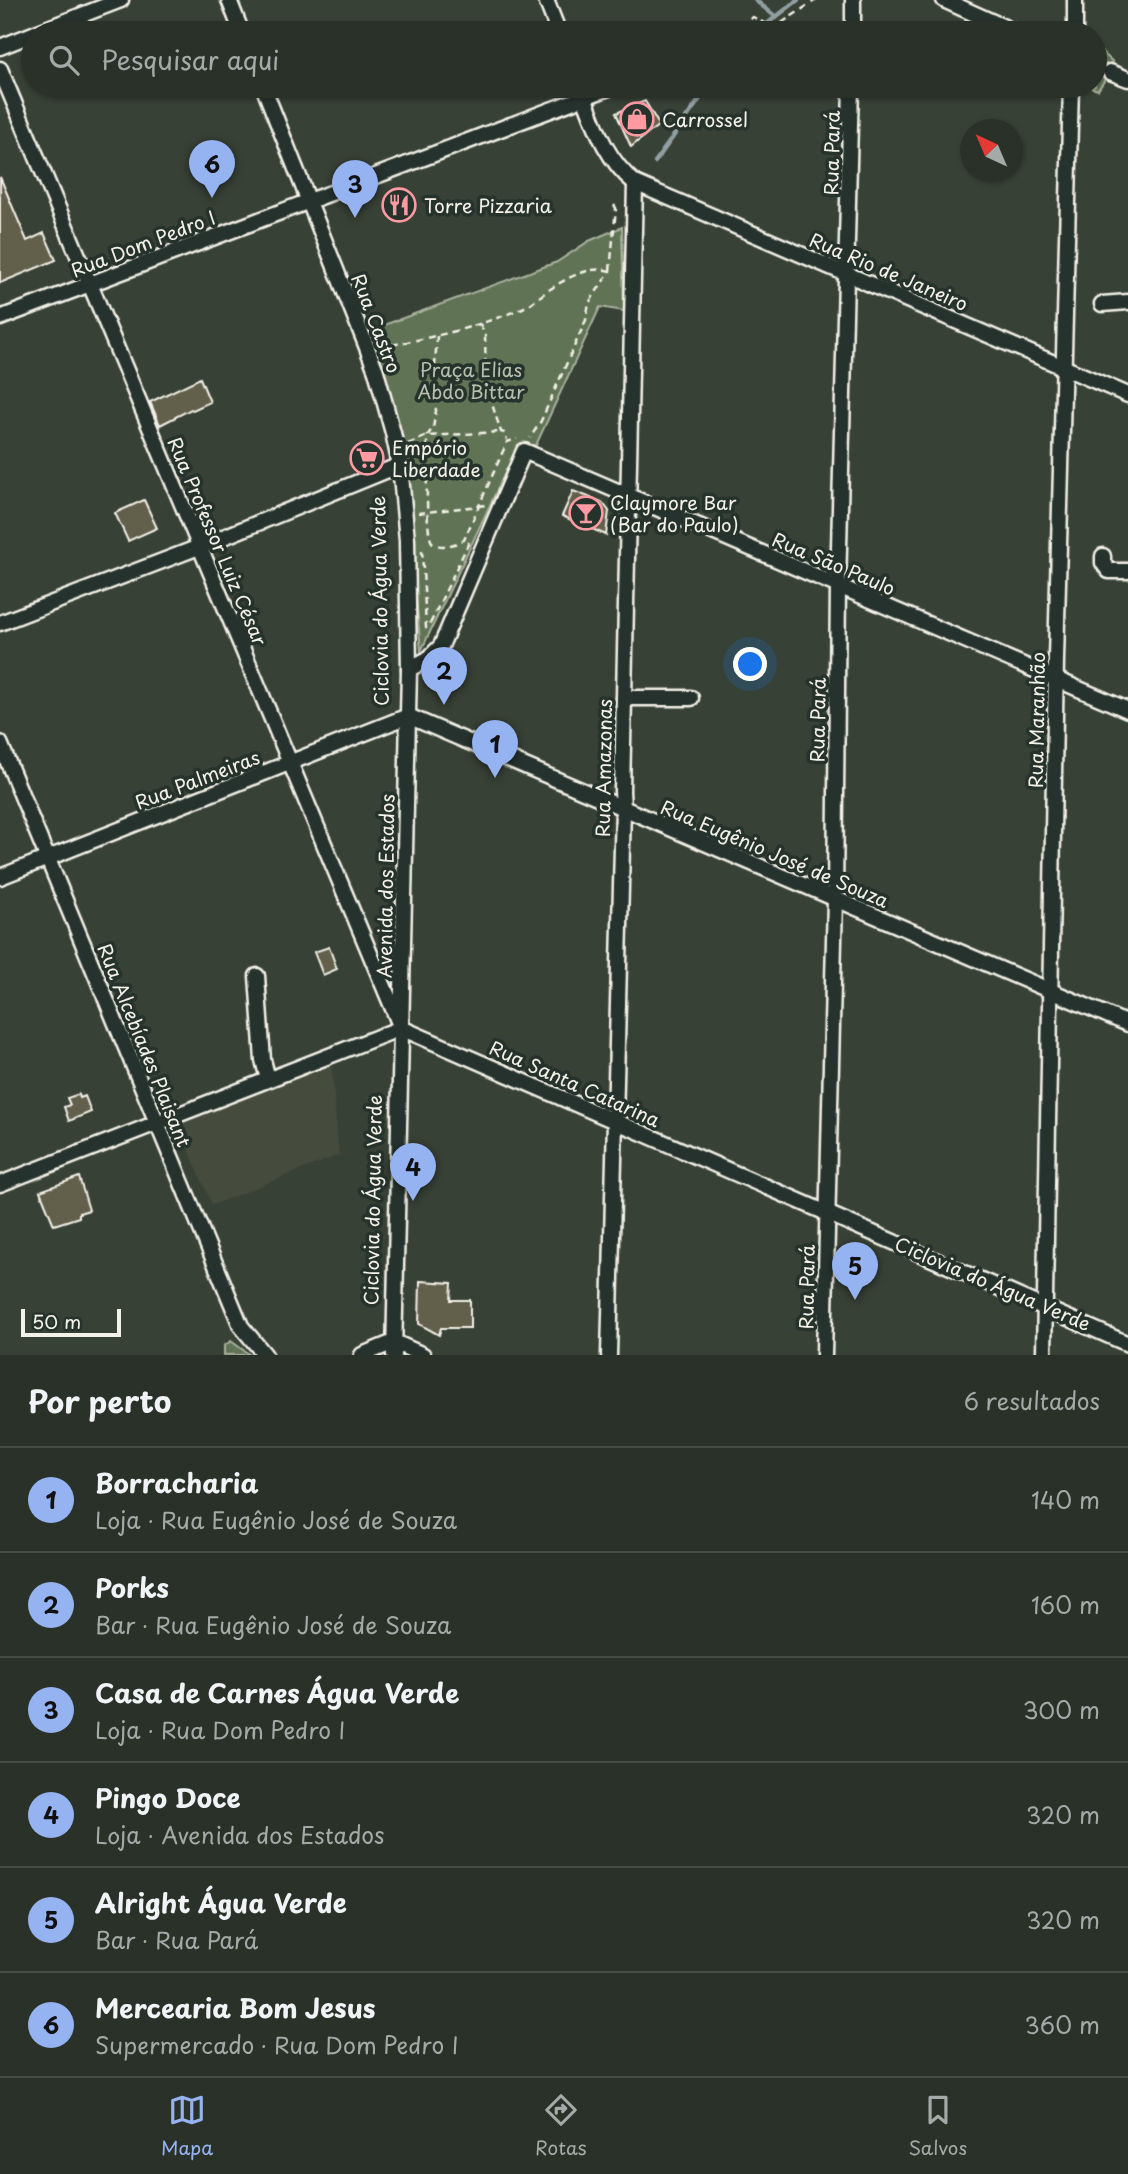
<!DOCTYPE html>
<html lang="pt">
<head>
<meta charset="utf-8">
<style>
  :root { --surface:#2a3128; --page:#363d34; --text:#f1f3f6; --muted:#a5a9a8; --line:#464c45; --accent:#95b2f1 }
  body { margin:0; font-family:"Playpen Sans",sans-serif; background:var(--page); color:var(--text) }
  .compass { position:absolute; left:960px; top:119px; width:63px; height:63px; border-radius:50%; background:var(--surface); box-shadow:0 2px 5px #0004; rotate:316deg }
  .scale { position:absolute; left:21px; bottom:18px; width:100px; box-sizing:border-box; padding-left:7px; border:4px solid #f4f1e8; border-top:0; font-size:19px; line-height:24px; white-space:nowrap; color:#f4f1e8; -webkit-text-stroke:5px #26332d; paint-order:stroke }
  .you { position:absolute; left:751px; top:665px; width:24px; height:24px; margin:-18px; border:5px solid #fff; border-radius:50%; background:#1a73e8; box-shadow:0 0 0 10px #1a73e833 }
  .badge { display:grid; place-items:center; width:46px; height:46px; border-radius:50%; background:var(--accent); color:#111; font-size:23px; font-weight:700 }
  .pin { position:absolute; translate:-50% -58px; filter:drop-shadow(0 2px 4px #0008) }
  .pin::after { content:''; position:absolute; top:37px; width:24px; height:21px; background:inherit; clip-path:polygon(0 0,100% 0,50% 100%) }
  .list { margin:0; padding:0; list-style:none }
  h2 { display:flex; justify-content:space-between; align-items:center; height:91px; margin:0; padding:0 28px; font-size:30px }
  h2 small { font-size:23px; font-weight:400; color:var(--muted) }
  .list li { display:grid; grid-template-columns:46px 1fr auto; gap:21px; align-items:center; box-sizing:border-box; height:105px; padding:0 28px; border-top:2px solid var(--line) }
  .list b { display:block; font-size:26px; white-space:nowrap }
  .list p { margin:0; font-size:23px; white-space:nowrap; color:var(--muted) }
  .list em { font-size:23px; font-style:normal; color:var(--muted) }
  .icon { flex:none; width:38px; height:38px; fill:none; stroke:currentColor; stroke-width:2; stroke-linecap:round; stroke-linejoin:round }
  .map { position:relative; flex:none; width:1128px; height:1355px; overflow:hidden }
  .search { position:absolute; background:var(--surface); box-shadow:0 2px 5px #0004; left:21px; right:21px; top:21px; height:77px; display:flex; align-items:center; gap:18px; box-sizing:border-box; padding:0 24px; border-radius:38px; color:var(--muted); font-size:26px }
  .sheet { height:721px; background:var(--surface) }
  nav { display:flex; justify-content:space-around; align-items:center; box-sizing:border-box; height:98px; border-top:2px solid var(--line); background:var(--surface); font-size:19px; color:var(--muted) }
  nav a { display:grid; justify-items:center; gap:4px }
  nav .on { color:var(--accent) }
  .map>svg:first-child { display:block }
  .built { fill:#454b3d }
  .green { fill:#617355; stroke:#aab29e; stroke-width:2 }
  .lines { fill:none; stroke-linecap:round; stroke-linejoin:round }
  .stream { stroke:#919fa2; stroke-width:4.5 }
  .building { fill:#62614c; stroke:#f4f1e8; stroke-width:2 }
  .minor-casing { stroke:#f4f1e8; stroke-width:19 }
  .path { stroke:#f4f1e8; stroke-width:2.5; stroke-dasharray:7 5; stroke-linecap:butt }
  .minor { stroke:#26332d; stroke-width:14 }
  .labels { text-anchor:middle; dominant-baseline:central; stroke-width:7; stroke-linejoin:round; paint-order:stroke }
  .poi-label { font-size:19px; fill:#f4f1e8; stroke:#26332d; text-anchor:start }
  .street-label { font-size:19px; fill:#f4f1e8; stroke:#26332d }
  .park-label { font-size:19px; fill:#b9bfad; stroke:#26332d }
</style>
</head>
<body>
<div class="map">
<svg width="1128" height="1355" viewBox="0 0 1128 1355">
  <rect width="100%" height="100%" fill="#384136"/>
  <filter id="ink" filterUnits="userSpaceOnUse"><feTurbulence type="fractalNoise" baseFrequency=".0143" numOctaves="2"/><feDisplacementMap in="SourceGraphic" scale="14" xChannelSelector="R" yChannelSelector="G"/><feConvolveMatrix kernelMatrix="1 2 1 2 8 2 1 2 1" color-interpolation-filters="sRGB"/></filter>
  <g filter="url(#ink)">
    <path class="built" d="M331 1059 339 1155 212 1205 178 1124Z"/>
    <g class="green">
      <path d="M1095 46 1113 62 1110 72 1098 90 1086 86H1095Z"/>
      <path d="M622 227 624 311 600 307 536 445H521L515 452 421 651 402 449 373 329 557 262 589 241Z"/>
      <path d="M231 1341 250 1355H224V1346Z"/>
    </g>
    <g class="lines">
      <g class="stream">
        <path d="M755 0 776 17"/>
        <path d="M755 33 798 0"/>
        <path d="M655 162 709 86"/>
      </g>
    </g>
    <g class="building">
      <path d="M645 101 659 125 631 147 616 113Z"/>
      <path d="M0 177 27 241 44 233 56 260 0 283Z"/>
      <path d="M200 378 210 402 193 410 191 409 160 425 150 402Z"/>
      <path d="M573 491 602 502 609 511 606 535 562 516Z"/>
      <path d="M144 500 157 528 128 541 115 513Z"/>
      <path d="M329 947 337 969 323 975 314 952Z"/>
      <path d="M79 1094 80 1098 85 1096 91 1112 69 1121 64 1107 70 1105 67 1098Z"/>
      <path d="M79 1177 89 1210 79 1213V1217L54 1225 40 1191Z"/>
      <path d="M420 1281 452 1283 451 1300H470V1328H441L439 1335 419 1324Z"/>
    </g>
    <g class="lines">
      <defs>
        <g id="minor">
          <path d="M229 0 242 33"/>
          <path d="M546 0 559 33"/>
          <path d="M944 0 1017 33"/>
          <path d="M1075 0V29"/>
          <path d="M35 33 121 0"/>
          <path d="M853 33V0"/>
          <path d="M0 47 33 34"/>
          <path d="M0 69 399 1023"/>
          <path d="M1110 72 1128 79"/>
          <path d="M263 86 364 340 376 371 393 433 400 465 407 540 409 669 394 1355"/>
          <path d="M580 86C594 122 604 158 635 183L1128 395"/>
          <path d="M1102 304 1128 302"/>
          <path d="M0 318 614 86"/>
          <path d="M1103 556V563L1109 571H1128"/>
          <path d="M0 623 199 547 400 465"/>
          <path d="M409 669 428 659 441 646 524 451 1128 710"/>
          <path d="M624 698H691"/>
          <path d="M0 743 241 1326 265 1355"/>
          <path d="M0 877 408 716 1128 1024"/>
          <path d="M257 976 263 1060 268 1079"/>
          <path d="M0 1184 401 1028 1128 1344"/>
          <path d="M362 1355 394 1342 423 1355"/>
          <path d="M609 1355 623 808 622 791 635 183"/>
          <path d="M824 1355 835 899 838 586 851 86"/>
          <path d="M1044 1355 1056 659 1071 86"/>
        </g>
      </defs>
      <use href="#minor" class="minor-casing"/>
      <g class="path">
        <path d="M731 33 753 17 774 28 816 0"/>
        <path d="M610 271 616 208 614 205"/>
        <path d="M480 324 485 335 486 385 501 432 504 433 507 440"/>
        <path d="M437 336 434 380 436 411 433 428 427 436V441C427 456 425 535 432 542 440 550 456 544 464 540L507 442 517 439"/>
        <path d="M380 347C431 338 481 327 529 305 534 302 537 298 542 295 559 282 588 264 610 271L589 303 586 320 541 421 530 438"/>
        <path d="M408 444 427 436 501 432"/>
        <path d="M418 513 487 505"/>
        <path d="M422 550 426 628 430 624 469 542"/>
      </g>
      <use href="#minor" class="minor"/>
    </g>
  </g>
  <defs>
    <symbol id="shop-ring" viewBox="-11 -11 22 22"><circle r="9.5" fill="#26332d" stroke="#ff9aa2" stroke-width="1.5"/><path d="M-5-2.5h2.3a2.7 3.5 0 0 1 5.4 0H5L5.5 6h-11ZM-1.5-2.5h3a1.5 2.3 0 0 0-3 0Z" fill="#ff9aa2"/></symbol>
    <symbol id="restaurant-ring" viewBox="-11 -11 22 22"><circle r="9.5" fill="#26332d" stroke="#ff9aa2" stroke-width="1.5"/><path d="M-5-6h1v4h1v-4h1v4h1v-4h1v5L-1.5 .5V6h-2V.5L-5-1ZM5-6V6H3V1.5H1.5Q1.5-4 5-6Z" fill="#ff9aa2"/></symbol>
    <symbol id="supermarket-ring" viewBox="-11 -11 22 22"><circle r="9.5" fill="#26332d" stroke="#ff9aa2" stroke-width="1.5"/><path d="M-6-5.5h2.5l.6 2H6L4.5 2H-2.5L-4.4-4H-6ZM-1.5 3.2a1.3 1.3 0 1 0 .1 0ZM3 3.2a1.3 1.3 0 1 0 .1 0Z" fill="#ff9aa2"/></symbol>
    <symbol id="bar-ring" viewBox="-11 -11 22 22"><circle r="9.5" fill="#26332d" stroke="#ff9aa2" stroke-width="1.5"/><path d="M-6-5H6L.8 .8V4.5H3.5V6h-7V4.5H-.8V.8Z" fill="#ff9aa2"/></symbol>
  </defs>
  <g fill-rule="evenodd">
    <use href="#shop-ring" x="618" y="100" width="38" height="38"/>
    <use href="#restaurant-ring" x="380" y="186" width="38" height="38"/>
    <use href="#supermarket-ring" x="348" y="439" width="38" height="38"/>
    <use href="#bar-ring" x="567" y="494" width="38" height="38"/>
  </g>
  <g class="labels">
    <g class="poi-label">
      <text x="662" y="119">Carrossel</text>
      <text x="424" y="205">Torre Pizzaria</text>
      <text x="392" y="447">Empório<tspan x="392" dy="22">Liberdade</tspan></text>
      <text x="610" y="502">Claymore Bar<tspan x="610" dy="22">(Bar do Paulo)</tspan></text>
    </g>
    <g class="street-label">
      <text transform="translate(831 153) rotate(-89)">Rua Pará</text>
      <text transform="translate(143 243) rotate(-21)">Rua Dom Pedro I</text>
      <text transform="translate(889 271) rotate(23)">Rua Rio de Janeiro</text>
      <text transform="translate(377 323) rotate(69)">Rua Castro</text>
      <text transform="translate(218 541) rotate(67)">Rua Professor Luiz César</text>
      <text transform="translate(834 563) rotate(23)">Rua São Paulo</text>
      <text transform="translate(379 601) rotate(-91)">Ciclovia do Água Verde</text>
      <text transform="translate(817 720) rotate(-89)">Rua Pará</text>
      <text transform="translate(1036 720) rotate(-89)">Rua Maranhão</text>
      <text transform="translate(603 768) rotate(-89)">Rua Amazonas</text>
      <text transform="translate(197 779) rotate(-21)">Rua Palmeiras</text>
      <text transform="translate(775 853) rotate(23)">Rua Eugênio José de Souza</text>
      <text transform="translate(385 886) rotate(-89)">Avenida dos Estados</text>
      <text transform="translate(145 1045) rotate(68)">Rua Alcebíades Plaisant</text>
      <text transform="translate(575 1083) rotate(24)">Rua Santa Catarina</text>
      <text transform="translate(372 1200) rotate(-89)">Ciclovia do Água Verde</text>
      <text transform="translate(993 1283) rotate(23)">Ciclovia do Água Verde</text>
      <text transform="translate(806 1287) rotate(-89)">Rua Pará</text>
    </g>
    <g class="park-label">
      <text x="471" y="369">Praça Elias<tspan x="471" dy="22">Abdo Bittar</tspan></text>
    </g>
  </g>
</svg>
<svg class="compass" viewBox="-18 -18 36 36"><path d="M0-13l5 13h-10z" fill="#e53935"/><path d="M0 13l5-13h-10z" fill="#a5a9a8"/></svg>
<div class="scale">50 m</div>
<div class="you"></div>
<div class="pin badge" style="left:495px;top:778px">1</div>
<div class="pin badge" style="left:444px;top:705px">2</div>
<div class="pin badge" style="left:355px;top:218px">3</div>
<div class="pin badge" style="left:413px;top:1201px">4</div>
<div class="pin badge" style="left:855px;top:1300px">5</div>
<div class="pin badge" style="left:212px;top:198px">6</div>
<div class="search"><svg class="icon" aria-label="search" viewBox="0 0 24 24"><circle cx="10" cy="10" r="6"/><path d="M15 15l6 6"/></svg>Pesquisar aqui</div>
</div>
<section class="sheet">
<h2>Por perto<small>6 resultados</small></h2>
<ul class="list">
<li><span class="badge">1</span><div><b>Borracharia</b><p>Loja · Rua Eugênio José de Souza</p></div><em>140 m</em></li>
<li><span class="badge">2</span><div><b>Porks</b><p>Bar · Rua Eugênio José de Souza</p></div><em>160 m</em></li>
<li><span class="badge">3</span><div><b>Casa de Carnes Água Verde</b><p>Loja · Rua Dom Pedro I</p></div><em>300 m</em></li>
<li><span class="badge">4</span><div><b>Pingo Doce</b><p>Loja · Avenida dos Estados</p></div><em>320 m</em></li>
<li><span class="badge">5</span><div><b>Alright Água Verde</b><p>Bar · Rua Pará</p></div><em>320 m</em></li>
<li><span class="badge">6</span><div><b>Mercearia Bom Jesus</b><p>Supermercado · Rua Dom Pedro I</p></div><em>360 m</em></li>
</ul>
</section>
<nav>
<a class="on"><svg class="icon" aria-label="map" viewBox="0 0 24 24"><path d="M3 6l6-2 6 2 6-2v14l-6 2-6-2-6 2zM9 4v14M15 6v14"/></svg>Mapa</a>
<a><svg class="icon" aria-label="directions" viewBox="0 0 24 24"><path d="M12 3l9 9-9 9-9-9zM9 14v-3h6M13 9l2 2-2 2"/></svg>Rotas</a>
<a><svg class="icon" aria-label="saved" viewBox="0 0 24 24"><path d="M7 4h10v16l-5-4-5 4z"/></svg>Salvos</a>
</nav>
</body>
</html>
